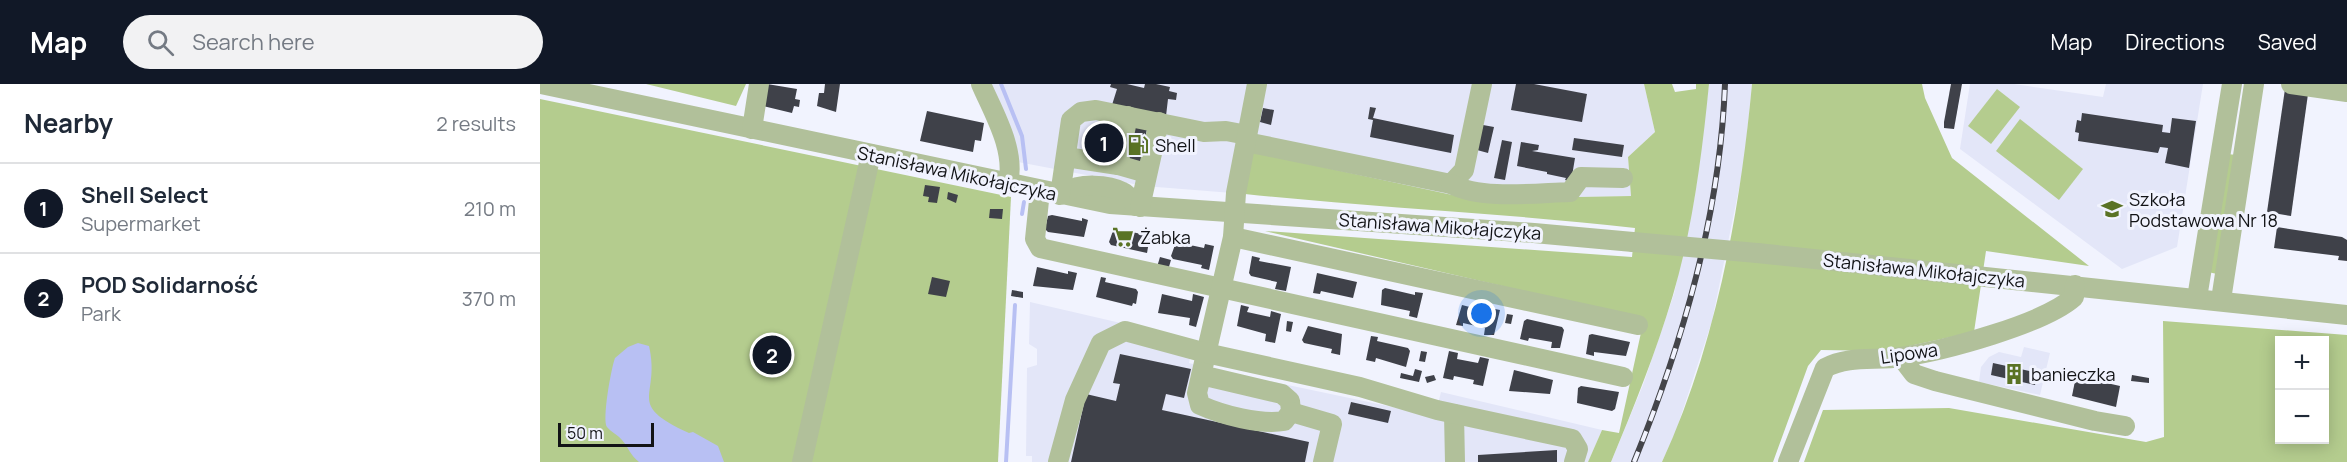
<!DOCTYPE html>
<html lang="en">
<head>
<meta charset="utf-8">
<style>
  :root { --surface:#fff; --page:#f2f2f3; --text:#1f2937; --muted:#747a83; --line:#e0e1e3; --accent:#111827 }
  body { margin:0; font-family:Manrope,sans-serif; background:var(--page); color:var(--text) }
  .controls { position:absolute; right:18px; bottom:18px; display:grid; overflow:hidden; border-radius:0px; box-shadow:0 3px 15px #0003 }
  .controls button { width:54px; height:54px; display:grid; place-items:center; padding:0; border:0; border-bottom:2px solid var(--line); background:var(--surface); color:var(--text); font:30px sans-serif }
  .scale { position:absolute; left:18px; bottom:15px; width:96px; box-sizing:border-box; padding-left:6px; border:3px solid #121316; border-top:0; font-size:16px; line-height:21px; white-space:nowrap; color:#121316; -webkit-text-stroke:4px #f1f3fe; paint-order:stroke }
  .you { position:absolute; left:942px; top:230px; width:21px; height:21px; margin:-15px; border:4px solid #fff; border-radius:50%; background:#1a73e8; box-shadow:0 0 0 9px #1a73e833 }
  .badge { display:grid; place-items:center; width:39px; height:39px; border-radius:50%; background:var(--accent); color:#fff; font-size:20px; font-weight:700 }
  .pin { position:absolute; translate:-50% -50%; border:3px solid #fff; box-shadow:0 2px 6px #0006 }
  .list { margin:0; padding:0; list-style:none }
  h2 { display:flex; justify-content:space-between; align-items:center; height:78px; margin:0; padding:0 24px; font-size:26px }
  h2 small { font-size:20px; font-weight:400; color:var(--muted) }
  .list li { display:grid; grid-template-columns:39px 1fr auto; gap:18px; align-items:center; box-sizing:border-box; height:90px; padding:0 24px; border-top:2px solid var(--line) }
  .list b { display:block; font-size:22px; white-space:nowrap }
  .list p { margin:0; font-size:20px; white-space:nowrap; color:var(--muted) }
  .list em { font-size:20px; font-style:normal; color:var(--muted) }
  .icon { flex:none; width:33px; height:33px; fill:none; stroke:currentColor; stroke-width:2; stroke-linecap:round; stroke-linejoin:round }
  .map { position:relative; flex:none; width:1807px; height:378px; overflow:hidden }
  header { display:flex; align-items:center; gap:36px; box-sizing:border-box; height:84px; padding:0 30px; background:var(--accent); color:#fff }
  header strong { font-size:28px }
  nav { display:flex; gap:33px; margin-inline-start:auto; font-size:21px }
  .search { width:420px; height:54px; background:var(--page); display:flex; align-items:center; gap:15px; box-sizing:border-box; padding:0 21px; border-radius:33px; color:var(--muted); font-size:22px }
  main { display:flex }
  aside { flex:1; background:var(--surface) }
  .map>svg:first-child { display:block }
  .built { fill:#e3e6f8 }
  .green { fill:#b4cc8e; fill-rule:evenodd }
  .water { fill:#b8c0f3 }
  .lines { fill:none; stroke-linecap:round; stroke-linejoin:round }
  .stream { stroke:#b8c0f3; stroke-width:4 }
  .building { fill:#3f4149 }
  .minor { stroke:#b1c09a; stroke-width:20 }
  .rail-casing { stroke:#44454a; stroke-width:6 }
  .rail { stroke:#f1f3fe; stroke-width:4; stroke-dasharray:11; stroke-linecap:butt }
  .minor-bridge { stroke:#b1c09a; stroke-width:20 }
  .labels { text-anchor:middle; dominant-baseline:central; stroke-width:6; stroke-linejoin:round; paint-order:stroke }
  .poi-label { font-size:18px; fill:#121316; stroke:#f1f3fe; text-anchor:start }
  .street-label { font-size:18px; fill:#121316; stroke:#f1f3fe }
</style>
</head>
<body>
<header>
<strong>Map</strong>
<div class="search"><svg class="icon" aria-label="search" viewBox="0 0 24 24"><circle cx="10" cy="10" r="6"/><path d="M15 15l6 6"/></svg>Search here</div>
<nav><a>Map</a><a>Directions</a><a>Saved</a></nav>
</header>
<main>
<aside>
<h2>Nearby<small>2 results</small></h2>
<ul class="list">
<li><span class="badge">1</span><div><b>Shell Select</b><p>Supermarket</p></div><em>210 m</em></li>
<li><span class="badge">2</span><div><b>POD Solidarność</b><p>Park</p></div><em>370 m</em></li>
</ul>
</aside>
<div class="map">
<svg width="1807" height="378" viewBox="0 0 1807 378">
  <rect width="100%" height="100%" fill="#f1f3fe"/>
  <g class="built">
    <path d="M437 0H1104L1115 48 1088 73 1091 112 931 115 705 110 604 102 478 78Z"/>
    <path d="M1169 0H1212L1204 80 1172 237 1136 347 1122 378H1071L1103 301 1134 210 1155 111Z"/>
    <path d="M1430 0H1474L1563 13 1566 0H1663L1637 163 1582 185 1420 65Z"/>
    <path d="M490 218 654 256 649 279 672 285 895 332 901 308 1062 346 1048 378H492V372H486L487 284 497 281V265L489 260Z"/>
    <path d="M1484 263 1510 269 1500 311 1439 298 1441 283 1449 273 1459 268 1481 273Z"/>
  </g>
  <g class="green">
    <path d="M106 0H206L196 22Z"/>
    <path d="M1104 0H1132L1135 8 1156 5V0H1169C1162 70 1153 143 1133 211 1116 268 1094 323 1071 378H1048L1062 346 1079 349 1104 235 725 147 1092 173 1095 144C965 129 835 124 705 110L713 68 931 115 1091 112 1088 73 1115 48Z"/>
    <path d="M1212 0H1382L1385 14 1412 74 1549 182 1446 167 1434 248 1346 267 1281 266 1268 282 1233 378H1122C1176 261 1200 128 1212 0Z"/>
    <path d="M1457 5 1480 23 1451 60 1428 42Z"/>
    <path d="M0 15 471 113 458 378H0Z"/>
    <path d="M1480 35 1543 85 1519 116 1456 67Z"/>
    <path d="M1687 70 1697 71 1677 190 1668 188Z"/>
    <path d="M1623 237 1807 251V378H1264L1283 326 1409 324 1606 358 1624 353ZM1740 256H1784V356H1740Z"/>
  </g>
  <path class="water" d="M98 259 109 262C121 314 84 319 149 349L153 348 178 362 184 378H99C90 371 89 364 82 356 78 351 71 348 67 343 62 336 71 285 75 274L88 263Z"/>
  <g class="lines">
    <g class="stream">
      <path d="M461 0 482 52 486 85"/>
      <path d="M482 130 484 118"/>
      <path d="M466 378 475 221"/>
    </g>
  </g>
  <g class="building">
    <path d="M227 0 257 5 255 15 260 16 259 23 254 22 252 29 223 22Z"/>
    <path d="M285 0H300L296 28 277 22 279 9H284Z"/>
    <path d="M571 0H587L604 4 605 0H616L630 3 629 7 637 9 636 16 628 15 626 32 572 21 577 5 570 3Z"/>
    <path d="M976 0H994L1047 10 1042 38 971 26Z"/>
    <path d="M1411 0H1422L1414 45 1404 44V38Z"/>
    <path d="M1745 5 1768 10 1751 132 1727 128Z"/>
    <path d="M830 23 836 24 833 34 914 51 911 69 830 53 833 36 828 35Z"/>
    <path d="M723 24 734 26 731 41 720 38Z"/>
    <path d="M387 27 444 39 441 57 435 56 433 68 380 57Z"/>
    <path d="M1542 29 1623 41 1622 48 1630 49 1632 34 1656 37 1649 84 1625 79 1628 64 1620 63 1618 69 1538 57 1539 49 1535 48 1537 36 1541 37Z"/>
    <path d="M595 38 608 40 599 85 585 82Z"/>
    <path d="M943 41 954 43 948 69 937 66Z"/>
    <path d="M549 43 577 49 572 74 543 69Z"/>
    <path d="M1034 54 1084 61 1082 73 1032 66Z"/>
    <path d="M962 56 972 58 965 96 954 94Z"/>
    <path d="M981 58 999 61 998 66 992 67 1035 74 1031 98 1025 96 1026 94 1007 90V88L977 82Z"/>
    <path d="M385 101 400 103 397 119 388 118 389 113 383 112Z"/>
    <path d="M408 108 418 111 416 119 407 115Z"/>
    <path d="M450 125H463L462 135 449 134Z"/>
    <path d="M512 131 542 137V134L548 136 544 153 508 148 505 145 508 132Z"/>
    <path d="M1737 143 1802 153 1807 156V177L1798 176 1799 172 1734 164Z"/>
    <path d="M574 144 610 152 607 169 571 161 569 158Z"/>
    <path d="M636 158 664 164 665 160 674 162 669 186 661 184 662 181 633 175 631 172Z"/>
    <path d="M712 172 720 174 719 177 751 183 746 207 735 205 737 198 711 192 709 189Z"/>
    <path d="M620 173 631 176 628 186 617 183Z"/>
    <path d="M497 183 528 190V187L537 189 533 206 493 202Z"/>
    <path d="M777 189 817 198 813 214 781 207 780 210 773 209Z"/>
    <path d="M392 193 410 197 406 213 388 210Z"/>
    <path d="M561 193 566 194 565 198 596 205 598 208 596 220 593 219 592 222 556 213Z"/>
    <path d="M845 204 875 211V208L883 209 877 234 869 232 870 227 841 221 842 206Z"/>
    <path d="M472 206 483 208V214L471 212Z"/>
    <path d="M622 210 652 217 653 210 664 213 656 243 649 241 650 234 618 229Z"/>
    <path d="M701 221 709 223 707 228 730 233 731 227 741 230 735 259 725 257 726 250 697 242Z"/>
    <path d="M922 221 949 228 950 224 960 226 954 251H944L945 244 923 239V242L916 241Z"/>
    <path d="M967 230 973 231 971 240 965 239Z"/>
    <path d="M987 235 1022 243 1024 246 1020 264H1011L1012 258 989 254 988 257 980 255 984 237Z"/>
    <path d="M747 237 753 238 751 248 746 247Z"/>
    <path d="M768 242 802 250 800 271 791 269 792 265 764 259 762 256Z"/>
    <path d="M1052 250 1090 258 1086 272 1054 268V272L1046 270 1049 251Z"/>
    <path d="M831 252 838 253 837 257 868 264 870 267 866 283 836 274 835 278 826 276Z"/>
    <path d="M881 267 887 268 885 278 879 277Z"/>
    <path d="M909 267 918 269 917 275 938 279 940 273 949 275 943 302 933 300 934 296 914 292 913 296 903 294Z"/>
    <path d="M580 270 651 285 644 314 626 310 622 326 769 358 765 378H531L546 310 576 317 580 300 573 299Z"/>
    <path d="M1453 279 1498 289 1495 301 1451 291Z"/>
    <path d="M875 285 882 287 879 298 860 294 861 289 873 292Z"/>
    <path d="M974 286 1013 296 1010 310 969 307Z"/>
    <path d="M894 291 896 296 887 299 885 293Z"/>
    <path d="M1592 291 1609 294V299L1591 297Z"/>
    <path d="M1536 292 1580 302 1576 323 1532 312Z"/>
    <path d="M1041 302 1079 308 1075 325 1072 327 1037 319 1038 304Z"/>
    <path d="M811 318 851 327 848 339 808 330Z"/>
    <path d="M1017 366V378H938V371Z"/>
  </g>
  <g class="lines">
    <g class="minor">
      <path d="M1 0 570 120 994 149 1093 158"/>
      <path d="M441 0C454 30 476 66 468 100"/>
      <path d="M1751 0 1807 8"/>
      <path d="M212 45 219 0"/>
      <path d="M706 58 911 100 924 86 942 0"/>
      <path d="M526 73 578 81 606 89"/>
      <path d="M578 81 588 32"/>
      <path d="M911 100C941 116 995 109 1030 108L1041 93 1083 94"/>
      <path d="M500 107 495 155 500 164 1083 293"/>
      <path d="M526 108C539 99 568 100 583 108 588 110 593 118 596 122"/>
      <path d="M520 111 531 36 541 28 556 26 664 48 686 47 707 51"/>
      <path d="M600 123 619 38"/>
      <path d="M693 153 1098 241"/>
      <path d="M1217 169 1807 231"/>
      <path d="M1657 214 1692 0"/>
      <path d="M1681 216 1714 0"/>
      <path d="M1361 273 1374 290 1395 297 1555 337 1585 342"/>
      <path d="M661 291 742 310 750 317 751 328 744 337C720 341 682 331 660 321L657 309 693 153 696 109 717 0"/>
      <path d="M751 328 792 340 783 378"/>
      <path d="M914 330 915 378"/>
      <path d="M262 378 331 70"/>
      <path d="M518 378 535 316 561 259 585 247 666 269 820 303 897 326 1032 355 1038 365 1034 378"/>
      <path d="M1248 378 1285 284C1309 271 1335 277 1361 273 1403 267 1504 240 1534 213L1535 201"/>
    </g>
    <defs>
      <path id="rail" d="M1094 378C1143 258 1180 131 1185 0"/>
    </defs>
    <use href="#rail" class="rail-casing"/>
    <use href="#rail" class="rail"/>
    <path class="minor-bridge" d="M1093 158 1217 169"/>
  </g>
  <defs>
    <symbol id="fuel-bare" viewBox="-9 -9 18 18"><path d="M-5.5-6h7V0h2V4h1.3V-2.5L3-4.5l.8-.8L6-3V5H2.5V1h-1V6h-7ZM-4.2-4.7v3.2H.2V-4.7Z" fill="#5a7325" stroke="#f1f3fe" stroke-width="2.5" paint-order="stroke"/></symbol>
    <symbol id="school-bare" viewBox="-9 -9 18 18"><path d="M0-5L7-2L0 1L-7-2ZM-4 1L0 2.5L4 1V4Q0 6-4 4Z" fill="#5a7325" stroke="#f1f3fe" stroke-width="2.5" paint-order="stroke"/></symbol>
    <symbol id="supermarket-bare" viewBox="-9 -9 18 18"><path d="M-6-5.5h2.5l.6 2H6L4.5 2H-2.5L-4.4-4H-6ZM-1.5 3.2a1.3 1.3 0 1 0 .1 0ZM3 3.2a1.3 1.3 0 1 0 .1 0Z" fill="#5a7325" stroke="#f1f3fe" stroke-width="2.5" paint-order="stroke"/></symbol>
    <symbol id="building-bare" viewBox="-9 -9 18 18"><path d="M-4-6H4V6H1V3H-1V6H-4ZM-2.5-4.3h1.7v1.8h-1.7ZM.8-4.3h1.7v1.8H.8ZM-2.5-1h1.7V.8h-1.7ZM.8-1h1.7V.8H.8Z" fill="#5a7325" stroke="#f1f3fe" stroke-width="2.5" paint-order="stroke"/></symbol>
  </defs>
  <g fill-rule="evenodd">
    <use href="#fuel-bare" x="583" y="46" width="30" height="30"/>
    <use href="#school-bare" x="1557" y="110" width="30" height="30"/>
    <use href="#supermarket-bare" x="568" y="138" width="30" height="30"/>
    <use href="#building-bare" x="1459" y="275" width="30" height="30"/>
  </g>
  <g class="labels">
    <g class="poi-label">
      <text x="615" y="61">Shell</text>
      <text x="1589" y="115">Szkoła<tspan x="1589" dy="21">Podstawowa Nr 18</tspan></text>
      <text x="600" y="153">Żabka</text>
      <text x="1491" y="290">banieczka</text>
    </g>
    <g class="street-label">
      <text transform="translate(417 89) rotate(12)">Stanisława Mikołajczyka</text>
      <text transform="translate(900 142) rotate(4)">Stanisława Mikołajczyka</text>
      <text transform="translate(1384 186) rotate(6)">Stanisława Mikołajczyka</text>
      <text transform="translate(1369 269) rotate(-8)">Lipowa</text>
    </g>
  </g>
</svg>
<div class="controls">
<button>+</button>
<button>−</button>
</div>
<div class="scale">50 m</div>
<div class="you"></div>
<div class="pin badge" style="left:564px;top:59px">1</div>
<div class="pin badge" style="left:232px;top:271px">2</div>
</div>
</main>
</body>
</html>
